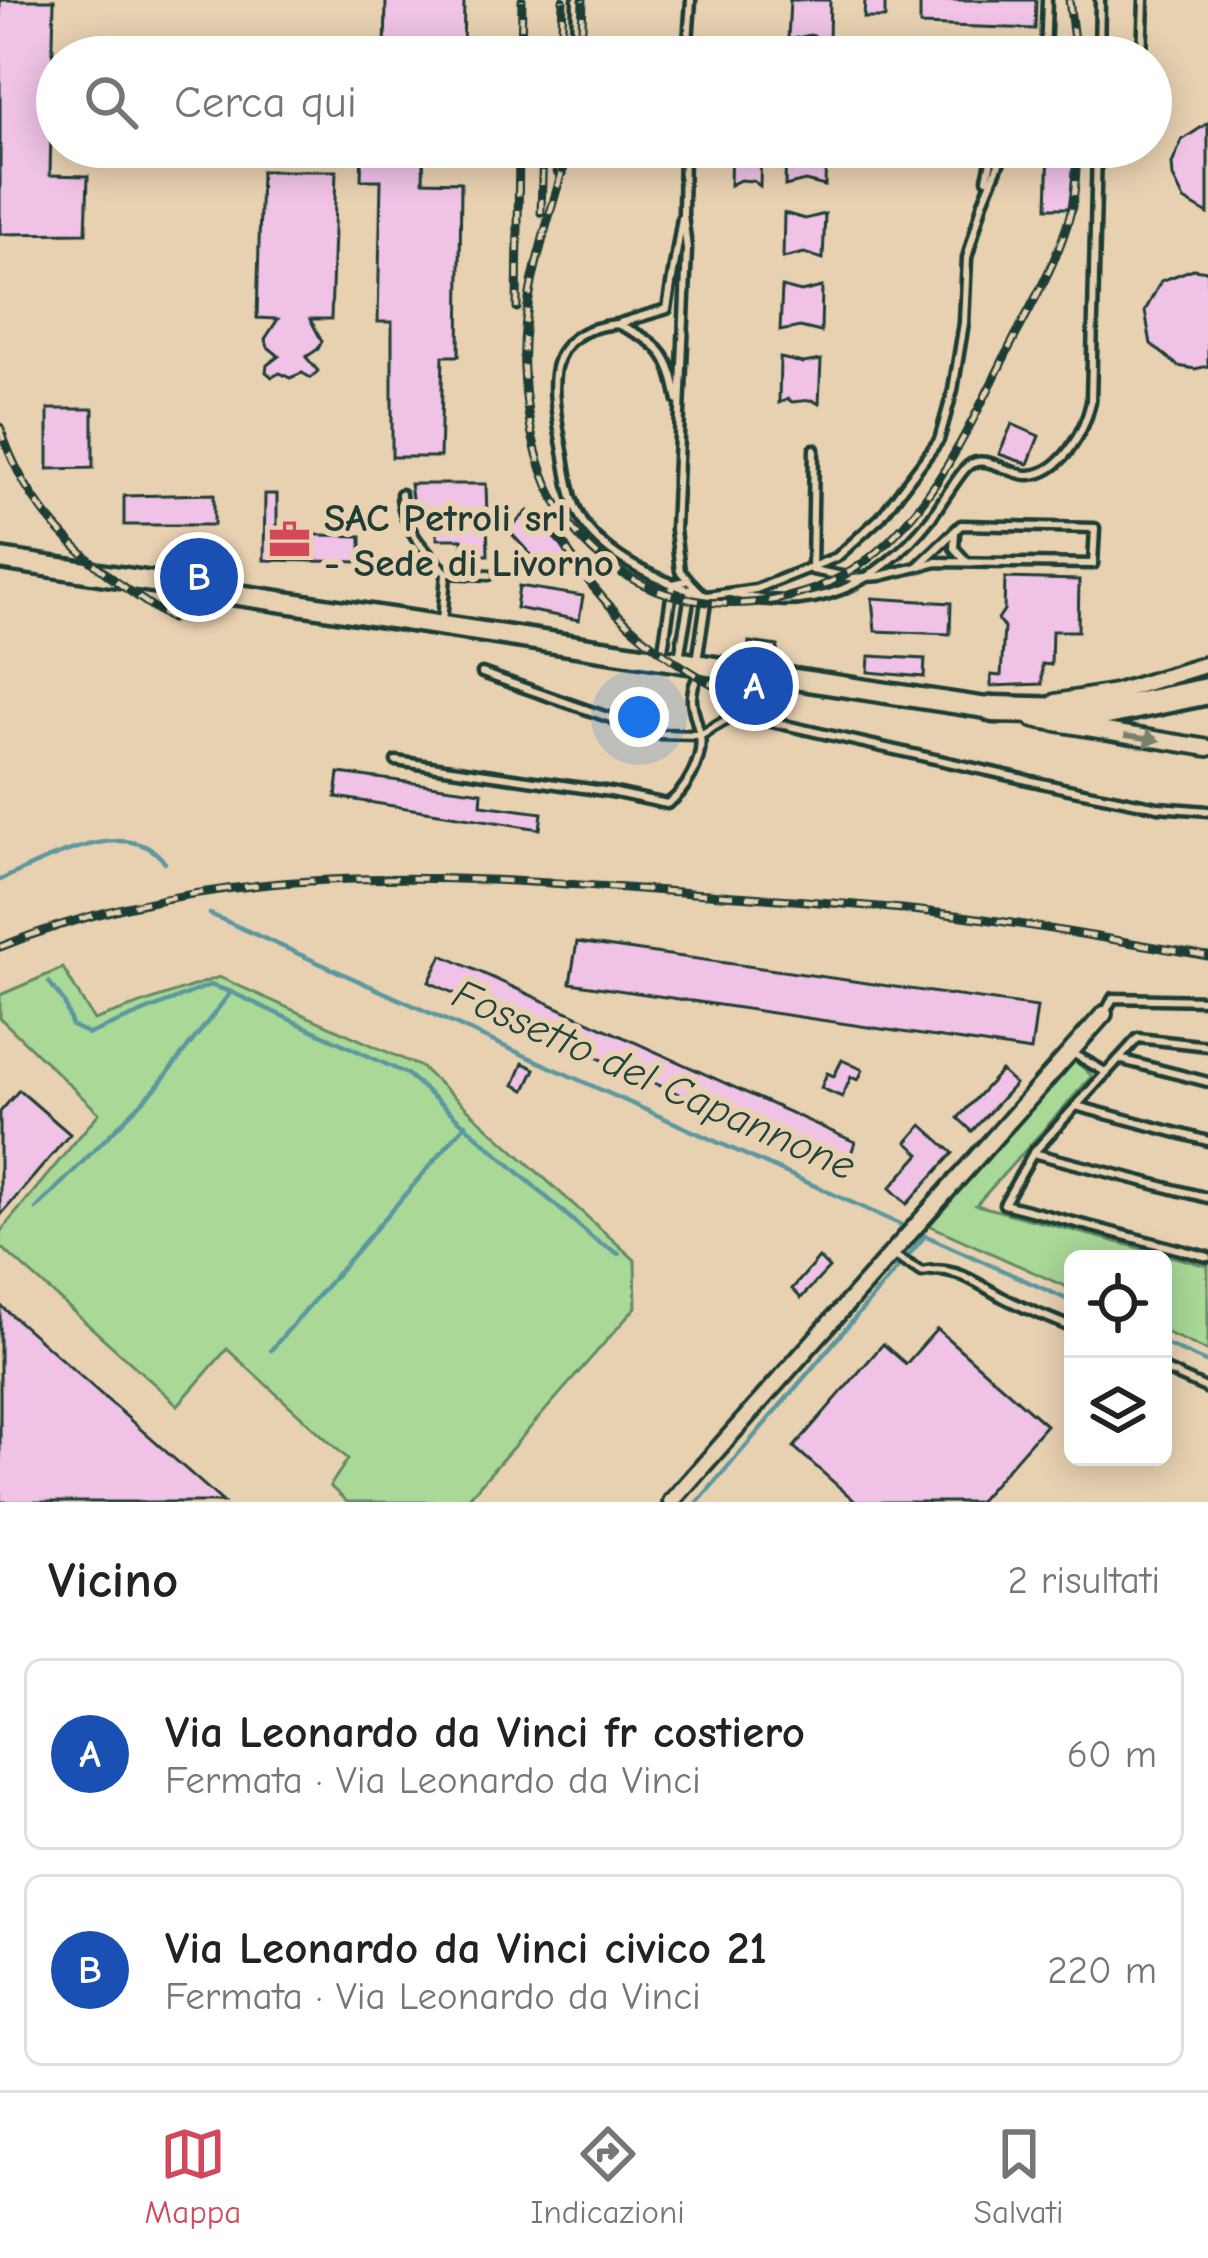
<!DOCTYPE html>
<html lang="it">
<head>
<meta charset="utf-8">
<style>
  :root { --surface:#fff; --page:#f6f6f6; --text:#222; --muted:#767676; --line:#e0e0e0; --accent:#d1495b }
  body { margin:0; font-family:"Comic Neue",sans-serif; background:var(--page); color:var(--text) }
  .controls { position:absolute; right:36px; bottom:36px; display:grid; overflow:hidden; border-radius:18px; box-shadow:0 6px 30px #0003 }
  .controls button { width:108px; height:108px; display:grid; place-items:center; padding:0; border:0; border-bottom:3px solid var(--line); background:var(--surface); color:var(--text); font:60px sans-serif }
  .you { position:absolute; left:639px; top:717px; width:42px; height:42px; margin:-30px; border:9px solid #fff; border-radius:50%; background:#1a73e8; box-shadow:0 0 0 18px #1a73e833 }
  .badge { display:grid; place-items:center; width:78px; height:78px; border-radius:50%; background:var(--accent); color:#fff; font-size:39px; font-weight:700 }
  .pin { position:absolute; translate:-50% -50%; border:6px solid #fff; box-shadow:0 3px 12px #0006 }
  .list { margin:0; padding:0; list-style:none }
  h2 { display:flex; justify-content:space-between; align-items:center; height:156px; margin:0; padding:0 48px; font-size:51px }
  h2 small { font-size:39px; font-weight:400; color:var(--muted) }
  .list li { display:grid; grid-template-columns:78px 1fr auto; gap:36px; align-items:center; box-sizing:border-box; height:192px; margin:0 24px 24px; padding:0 24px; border:3px solid var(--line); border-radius:18px }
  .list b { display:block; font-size:45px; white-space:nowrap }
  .list p { margin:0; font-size:39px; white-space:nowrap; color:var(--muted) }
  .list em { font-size:39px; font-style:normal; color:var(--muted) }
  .icon { flex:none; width:66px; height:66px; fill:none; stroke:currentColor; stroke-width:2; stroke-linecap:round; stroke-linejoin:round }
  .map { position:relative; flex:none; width:1208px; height:1502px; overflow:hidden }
  .search { position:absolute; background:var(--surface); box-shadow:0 6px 30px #0003; left:36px; right:36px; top:36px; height:132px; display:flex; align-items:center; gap:30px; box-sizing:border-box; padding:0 42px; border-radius:66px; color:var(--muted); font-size:45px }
  .sheet { height:588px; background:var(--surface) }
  nav { display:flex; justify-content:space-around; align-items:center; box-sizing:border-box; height:168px; border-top:3px solid var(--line); background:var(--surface); font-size:33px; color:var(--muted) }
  nav a { display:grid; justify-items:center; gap:6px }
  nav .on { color:var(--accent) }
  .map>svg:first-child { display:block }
  .green { fill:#a9d897; stroke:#648a66; stroke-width:3 }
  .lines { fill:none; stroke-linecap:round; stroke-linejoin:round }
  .stream { stroke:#5d989f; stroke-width:4.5 }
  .building { fill:#efc2e6; stroke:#1f3d34; stroke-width:3 }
  .lane-casing { stroke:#1f3d34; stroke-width:15 }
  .street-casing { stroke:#1f3d34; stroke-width:22 }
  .secondary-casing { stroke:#1f3d34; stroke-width:27 }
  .highway-casing { stroke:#1f3d34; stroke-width:33 }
  .lane { stroke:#e8d1b1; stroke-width:6 }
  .street { stroke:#e8d1b1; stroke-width:14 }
  .secondary { stroke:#e8d1b1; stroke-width:18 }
  .highway { stroke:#e8d1b1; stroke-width:24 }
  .rail-casing { stroke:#1f3d34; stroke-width:9 }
  .rail { stroke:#e8d1b1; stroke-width:4.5; stroke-dasharray:14; stroke-linecap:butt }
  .oneway { fill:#79806c }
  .labels { text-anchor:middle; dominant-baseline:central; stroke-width:12; stroke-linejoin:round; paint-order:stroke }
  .poi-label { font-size:39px; font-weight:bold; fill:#1f3d34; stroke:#e8d1b1; text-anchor:start }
  .water-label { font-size:42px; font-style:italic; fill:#24453d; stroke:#e8d1b1 }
</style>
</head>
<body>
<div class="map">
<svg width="1208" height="1502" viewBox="0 0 1208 1502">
  <rect width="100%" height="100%" fill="#e8d1b1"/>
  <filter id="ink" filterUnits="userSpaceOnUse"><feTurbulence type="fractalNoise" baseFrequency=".00833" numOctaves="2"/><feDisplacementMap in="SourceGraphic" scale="24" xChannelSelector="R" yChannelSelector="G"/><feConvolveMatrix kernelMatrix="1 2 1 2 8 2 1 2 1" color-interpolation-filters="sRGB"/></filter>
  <g filter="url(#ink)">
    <g class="green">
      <path d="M63 968 94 1020 219 977 421 1067 635 1260 636 1307 465 1502H347L330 1486 348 1459 227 1349 178 1405 0 1246V1232L99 1113 0 1018V995Z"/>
      <path d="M1074 1060 1092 1076 976 1205 1208 1266V1351L1163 1331V1259H1073V1290L929 1225Z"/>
    </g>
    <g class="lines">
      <g class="stream">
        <path d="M0 880C43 861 131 813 165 863"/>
        <path d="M210 914 1073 1302"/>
        <path d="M49 982 64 1002 72 1026 89 1034 210 985 231 992 407 1074 595 1240 619 1254"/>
        <path d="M36 1209 156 1088 231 992"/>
        <path d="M1163 1343 1208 1363"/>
        <path d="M271 1350 466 1124"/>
        <path d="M698 1502 924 1237"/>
      </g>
    </g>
    <g class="building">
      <path d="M0 0H54L50 175 88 176 86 233 0 234Z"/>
      <path d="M386 0H464L463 57H385Z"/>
      <path d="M790 0H830L829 40 810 35 788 40Z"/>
      <path d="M865 0H885V18H864Z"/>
      <path d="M920 0H1036L1035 29 920 25Z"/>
      <path d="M1208 123V214L1184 200 1173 177 1172 164 1182 140Z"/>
      <path d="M362 147H424L423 181 461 182 459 356H443L440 457H392V322H378L381 180H361Z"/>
      <path d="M731 147H761L760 186 753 181 740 180 730 185Z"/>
      <path d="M786 147H826L825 186 805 181 785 186Z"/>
      <path d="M1049 147H1074L1072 208H1047Z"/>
      <path d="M261 171H336L331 319H310L322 341 318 349 306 357 318 371 311 378 302 373 290 378 280 373 272 377 266 372 267 365 279 356 268 347 265 339 278 319 257 318Z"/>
      <path d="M784 213 805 219 825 214 823 259 804 253 783 258Z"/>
      <path d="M1193 269 1208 271V366L1195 369 1178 366 1151 344 1145 311 1161 281Z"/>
      <path d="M782 287 801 292 822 287 821 332 800 327 780 331Z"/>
      <path d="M780 358 803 363 821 360 819 404 812 400 792 402 788 399 779 403Z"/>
      <path d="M48 409H93V468L48 469Z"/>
      <path d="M1012 424 1039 436 1028 464 999 454Z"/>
      <path d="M410 484H486L488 555H464L462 539H437V519L415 520Z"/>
      <path d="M214 494V525H124V496Z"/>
      <path d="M265 494H277V534L361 536V562L264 560Z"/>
      <path d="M528 511 574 559 553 578 508 530Z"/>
      <path d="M1005 578 1079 580 1078 631H1052L1051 665 1042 664V684L991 686V675L1001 676 1004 628 998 619 1004 610Z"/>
      <path d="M519 586 583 596 579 620 516 608Z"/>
      <path d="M872 598 951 603 950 634 875 631Z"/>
      <path d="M749 642 778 646 776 657 748 653Z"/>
      <path d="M869 656 925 659 924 677 868 672Z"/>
      <path d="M339 773 482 792 481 805 542 813 540 829 336 797Z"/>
      <path d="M577 942 1037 1007 1031 1051 570 983Z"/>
      <path d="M442 955 855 1142 846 1169 429 982Z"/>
      <path d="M842 1060 863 1070 858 1080 851 1077 842 1097 821 1088 827 1073 834 1076Z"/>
      <path d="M523 1063 535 1069 525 1090 514 1085Z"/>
      <path d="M1001 1071 1015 1084 972 1131 958 1118Z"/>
      <path d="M19 1090 70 1134 0 1216V1112Z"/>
      <path d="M922 1125 953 1153 907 1204 890 1188 920 1154 907 1142Z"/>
      <path d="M819 1258 829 1268 801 1298 792 1289Z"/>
      <path d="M0 1305 223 1502H0Z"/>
      <path d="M937 1329 1046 1425 978 1502H856L794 1447 883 1344 906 1364Z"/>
    </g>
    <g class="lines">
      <defs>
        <g id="lane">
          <path d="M576 57 577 0"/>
          <path d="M687 57 691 0"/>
          <path d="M1045 57 1047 0"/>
          <path d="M1099 57 1100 0"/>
          <path d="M1142 57 1144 0"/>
          <path d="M657 147 684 148"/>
          <path d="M684 147 683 214 687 249 675 530 680 571 699 591"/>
          <path d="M560 171 564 147"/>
          <path d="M987 179 994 147"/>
          <path d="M620 323 667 309 682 218"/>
          <path d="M678 401C669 353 661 344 617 324 537 332 552 392 563 451 568 479 570 506 588 529 618 565 664 582 707 596"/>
          <path d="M814 449 812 570 853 578 880 576 937 562 1093 564 1095 528 961 525 918 566"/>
          <path d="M401 494C402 528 424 551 447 573L489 575"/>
          <path d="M955 532 954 548 966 561"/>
          <path d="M731 593C815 617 878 584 931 518 939 507 960 472 968 466 986 452 1010 476 1029 475 1062 474 1085 430 1091 402L1097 147"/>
          <path d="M442 622 446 575"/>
          <path d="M662 656 673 584 686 581"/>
          <path d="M679 658 691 589"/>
          <path d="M697 661 707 596 756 589 837 557 881 517 939 440 953 390 964 323 967 258 983 202 1006 147"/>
          <path d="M482 673 656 734 700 735 731 717 767 721 1063 788 1158 807 1208 811"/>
          <path d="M396 761 611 792 667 804C685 793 704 759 700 736 695 709 684 700 701 670"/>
          <path d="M1106 1011 1113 998 1208 1000"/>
          <path d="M1208 1046 1138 1038 1033 1153 1004 1204 1208 1257"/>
          <path d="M1074 1054 1107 1073"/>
          <path d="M1119 1059 1208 1082"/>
          <path d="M1076 1106 1208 1141"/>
          <path d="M1033 1153 1208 1198"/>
          <path d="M891 1254 922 1272C954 1264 976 1283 1002 1297 1025 1309 1050 1318 1073 1328"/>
          <path d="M1163 1369 1208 1389"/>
        </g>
        <g id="street">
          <path d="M1056 702 1116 692 1208 664"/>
          <path d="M1033 719 1208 748"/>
          <path d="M671 1502 1104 1014"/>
        </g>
        <path id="secondary" d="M0 559 993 709"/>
        <path id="highway" d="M993 709 1107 712 1208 691"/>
      </defs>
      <use href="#lane" class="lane-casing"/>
      <use href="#street" class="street-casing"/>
      <use href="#secondary" class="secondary-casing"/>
      <use href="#highway" class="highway-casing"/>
      <use href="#lane" class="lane"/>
      <use href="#street" class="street"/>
      <use href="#secondary" class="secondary"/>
      <use href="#highway" class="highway"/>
      <defs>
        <g id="rail">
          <path d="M1069 0 1076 57"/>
          <path d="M521 57 522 0"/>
          <path d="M561 57 563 0"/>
          <path d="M581 57 583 0"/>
          <path d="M569 147C550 218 520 296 524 370 526 423 539 482 570 525 641 623 793 627 879 550 937 499 974 419 1007 352 1030 307 1059 260 1071 211 1076 191 1076 167 1077 147"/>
          <path d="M541 213 543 147"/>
          <path d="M517 308 519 147"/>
          <path d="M0 427C29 520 94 569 171 619"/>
          <path d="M554 525C598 616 681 676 772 712"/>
          <path d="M0 947C213 860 441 874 665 891 744 897 823 901 902 909 1004 919 1107 939 1208 956"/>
        </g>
      </defs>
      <use href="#rail" class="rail-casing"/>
      <use href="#rail" class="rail"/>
    </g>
    <defs><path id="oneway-solid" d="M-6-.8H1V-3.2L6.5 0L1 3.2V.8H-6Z" transform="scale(3)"/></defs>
    <use class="oneway" href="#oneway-solid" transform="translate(1142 738) rotate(8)"/>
  </g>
  <defs>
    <symbol id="office-bare" viewBox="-9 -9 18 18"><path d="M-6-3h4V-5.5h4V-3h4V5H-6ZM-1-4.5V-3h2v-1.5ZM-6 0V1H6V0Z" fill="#d1495b" stroke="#e8d1b1" stroke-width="2.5" paint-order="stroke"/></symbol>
  </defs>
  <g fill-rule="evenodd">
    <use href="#office-bare" x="260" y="510" width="59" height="59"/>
  </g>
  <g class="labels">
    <g class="poi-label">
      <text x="324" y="518">SAC Petroli srl<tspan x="324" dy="45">- Sede di Livorno</tspan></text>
    </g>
    <g class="water-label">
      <text transform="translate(654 1080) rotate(24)">Fossetto del Capannone</text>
    </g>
  </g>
</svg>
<div class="controls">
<button><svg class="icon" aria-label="locate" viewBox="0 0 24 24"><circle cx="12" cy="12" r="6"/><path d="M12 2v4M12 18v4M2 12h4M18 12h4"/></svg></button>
<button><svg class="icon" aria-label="layers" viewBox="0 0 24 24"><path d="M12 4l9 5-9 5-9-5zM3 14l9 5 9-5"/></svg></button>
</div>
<div class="you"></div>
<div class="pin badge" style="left:754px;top:686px;background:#1a4fb4">A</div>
<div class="pin badge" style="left:199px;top:577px;background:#1a4fb4">B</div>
<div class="search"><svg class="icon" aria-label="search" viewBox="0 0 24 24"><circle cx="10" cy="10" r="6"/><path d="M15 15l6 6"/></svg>Cerca qui</div>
</div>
<section class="sheet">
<h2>Vicino<small>2 risultati</small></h2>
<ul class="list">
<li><span class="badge" style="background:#1a4fb4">A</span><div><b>Via Leonardo da Vinci fr costiero</b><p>Fermata · Via Leonardo da Vinci</p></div><em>60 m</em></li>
<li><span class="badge" style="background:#1a4fb4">B</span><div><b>Via Leonardo da Vinci civico 21</b><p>Fermata · Via Leonardo da Vinci</p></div><em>220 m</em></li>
</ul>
</section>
<nav>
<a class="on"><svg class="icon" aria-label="map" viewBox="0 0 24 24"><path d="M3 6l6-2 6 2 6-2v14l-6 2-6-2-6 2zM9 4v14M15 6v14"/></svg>Mappa</a>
<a><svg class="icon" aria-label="directions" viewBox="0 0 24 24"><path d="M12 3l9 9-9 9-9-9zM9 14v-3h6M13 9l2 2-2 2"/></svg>Indicazioni</a>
<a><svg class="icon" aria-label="saved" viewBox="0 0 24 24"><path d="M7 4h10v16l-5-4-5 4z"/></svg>Salvati</a>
</nav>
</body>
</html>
